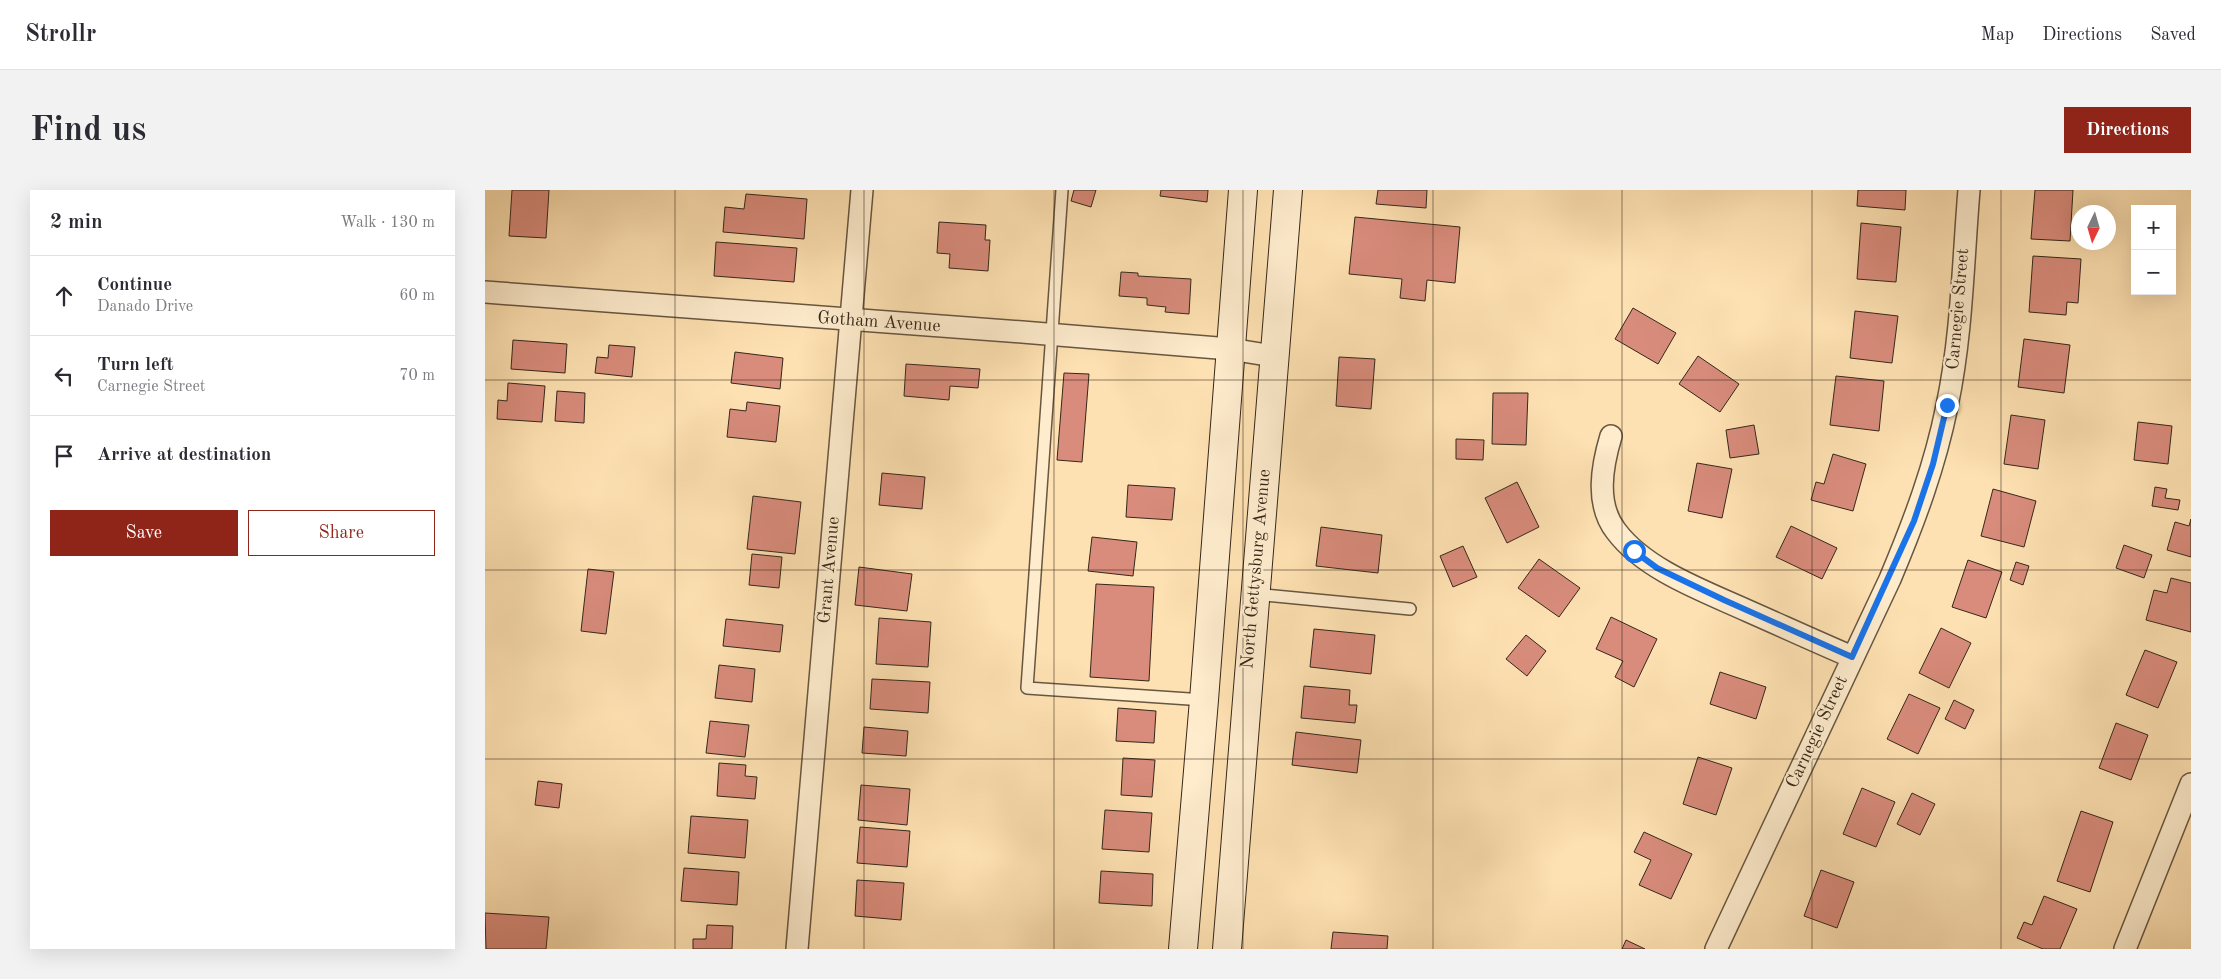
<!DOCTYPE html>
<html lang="en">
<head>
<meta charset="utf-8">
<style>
  :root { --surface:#fff; --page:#f2f2f3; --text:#2b2b33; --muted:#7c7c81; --line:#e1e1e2; --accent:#8f2418 }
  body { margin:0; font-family:"Old Standard TT",serif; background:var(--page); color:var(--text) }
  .controls { position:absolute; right:15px; top:15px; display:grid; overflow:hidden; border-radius:0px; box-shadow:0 5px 20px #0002 }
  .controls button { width:45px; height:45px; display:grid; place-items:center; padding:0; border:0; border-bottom:1px solid var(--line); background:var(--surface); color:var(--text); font:25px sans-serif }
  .compass { position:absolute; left:1586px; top:15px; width:45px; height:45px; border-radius:50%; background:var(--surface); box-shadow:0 5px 20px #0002; rotate:185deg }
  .stop { position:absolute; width:15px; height:15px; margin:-11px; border:4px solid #1a73e8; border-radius:50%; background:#fff }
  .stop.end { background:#1a73e8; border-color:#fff; box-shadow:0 1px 5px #0008 }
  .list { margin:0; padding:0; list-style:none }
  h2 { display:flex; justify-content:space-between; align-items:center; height:65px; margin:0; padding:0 20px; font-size:21px }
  h2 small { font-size:16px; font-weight:400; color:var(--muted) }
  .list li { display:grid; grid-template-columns:32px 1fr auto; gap:15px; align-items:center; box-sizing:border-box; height:80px; padding:0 20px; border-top:1px solid var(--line) }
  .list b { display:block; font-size:19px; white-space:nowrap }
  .list p { margin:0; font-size:16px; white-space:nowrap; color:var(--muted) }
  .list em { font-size:16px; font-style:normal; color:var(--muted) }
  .actions { display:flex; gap:10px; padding:15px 20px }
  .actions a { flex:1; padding:11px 0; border:1px solid var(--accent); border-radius:0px; text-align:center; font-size:18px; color:var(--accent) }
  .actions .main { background:var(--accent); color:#fff }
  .icon { flex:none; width:28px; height:28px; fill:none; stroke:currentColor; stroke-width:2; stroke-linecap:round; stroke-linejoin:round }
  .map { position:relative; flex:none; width:1706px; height:759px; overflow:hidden; border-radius:0px }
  header { display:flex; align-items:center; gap:30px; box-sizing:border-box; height:70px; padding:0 25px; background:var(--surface); border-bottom:1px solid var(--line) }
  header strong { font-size:24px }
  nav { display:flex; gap:28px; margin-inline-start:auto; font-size:18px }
  .intro { display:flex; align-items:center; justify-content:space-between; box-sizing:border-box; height:120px; padding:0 30px }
  h1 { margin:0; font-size:35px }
  .button { padding:12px 22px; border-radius:0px; background:var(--accent); color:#fff; font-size:18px; font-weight:700 }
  main { display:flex; gap:30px; padding:0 30px }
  aside { flex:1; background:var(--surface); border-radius:0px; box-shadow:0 5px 20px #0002 }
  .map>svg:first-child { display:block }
  .building { fill:#d98c7c; stroke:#35271a }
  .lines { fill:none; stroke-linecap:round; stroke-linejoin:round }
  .lane-casing { stroke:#675640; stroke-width:14 }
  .street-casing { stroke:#675640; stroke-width:24 }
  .secondary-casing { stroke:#35271a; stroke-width:30 }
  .lane { stroke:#feeccd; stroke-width:11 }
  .street { stroke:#feeccd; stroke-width:21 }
  .secondary { stroke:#feeccd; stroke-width:28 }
  .route { stroke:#1a73e8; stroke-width:6 }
  .grid { fill:none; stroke:#35271a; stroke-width:1; stroke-opacity:0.55 }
  .labels { text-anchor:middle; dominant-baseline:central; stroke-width:4.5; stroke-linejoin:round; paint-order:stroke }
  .street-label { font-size:18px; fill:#35271a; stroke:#feeccd }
</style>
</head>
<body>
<header>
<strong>Strollr</strong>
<nav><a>Map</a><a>Directions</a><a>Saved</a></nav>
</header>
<div class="intro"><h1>Find us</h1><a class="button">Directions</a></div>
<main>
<aside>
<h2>2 min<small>Walk · 130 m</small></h2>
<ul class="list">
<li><svg class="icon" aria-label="ahead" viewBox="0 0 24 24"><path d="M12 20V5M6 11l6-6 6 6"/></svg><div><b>Continue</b><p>Danado Drive</p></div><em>60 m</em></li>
<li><svg class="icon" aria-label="left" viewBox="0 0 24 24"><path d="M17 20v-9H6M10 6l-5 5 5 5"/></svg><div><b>Turn left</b><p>Carnegie Street</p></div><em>70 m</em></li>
<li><svg class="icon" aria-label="arrive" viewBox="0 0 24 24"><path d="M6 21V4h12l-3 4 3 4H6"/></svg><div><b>Arrive at destination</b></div></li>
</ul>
<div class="actions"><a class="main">Save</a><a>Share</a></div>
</aside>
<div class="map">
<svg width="1706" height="759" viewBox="0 0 1706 759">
  <rect width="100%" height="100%" fill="#fee1b2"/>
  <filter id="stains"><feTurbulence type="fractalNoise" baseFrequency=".004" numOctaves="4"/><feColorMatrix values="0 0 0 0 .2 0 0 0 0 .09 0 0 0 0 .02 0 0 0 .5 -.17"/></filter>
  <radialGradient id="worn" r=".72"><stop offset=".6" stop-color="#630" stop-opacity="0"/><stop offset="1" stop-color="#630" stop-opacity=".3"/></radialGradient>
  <g class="building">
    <path d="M27 0H64L61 48 24 46Z"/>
    <path d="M589 0H611L606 17 586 11Z"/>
    <path d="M676 0H723L722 12 675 6Z"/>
    <path d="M893 0H942L941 18 891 14Z"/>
    <path d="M1373 0H1421L1420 20 1372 16Z"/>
    <path d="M1550 0H1588L1585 51 1546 49Z"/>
    <path d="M261 4 322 9 319 49 238 42 240 17 259 19Z"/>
    <path d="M870 27 975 37 970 93 942 90 940 111 915 108 917 89 864 84Z"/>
    <path d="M454 32 501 35 500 50H505L503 81 464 78 465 64 452 63Z"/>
    <path d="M1376 33 1416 37 1411 92 1372 89Z"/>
    <path d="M231 52 312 58 309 92 229 86Z"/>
    <path d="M1548 66 1596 69 1593 113 1582 112 1581 125 1544 122Z"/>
    <path d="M636 82 653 83V86L706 89 704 124 680 122 681 117 662 115V108L634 106Z"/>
    <path d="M1148 118 1191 143 1173 174 1130 149Z"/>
    <path d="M1370 121 1413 126 1407 173 1365 168Z"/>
    <path d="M1539 149 1585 155 1579 203 1533 197Z"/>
    <path d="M28 150 82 154 80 183 26 179Z"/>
    <path d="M124 155 150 157 147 187 110 183 112 167 123 168Z"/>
    <path d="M250 162 298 168 295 199 246 193Z"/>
    <path d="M1213 166 1254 194 1235 222 1194 194Z"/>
    <path d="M854 167 890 169 886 219 851 216Z"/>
    <path d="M421 174 495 179 493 198 465 196 464 210 419 206Z"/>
    <path d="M579 183 604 184 597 272 572 270Z"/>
    <path d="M1351 186 1399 191 1394 241 1345 235Z"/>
    <path d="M23 193 60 196 57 232 12 229 13 210 22 211Z"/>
    <path d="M72 201 100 203 99 233 70 231Z"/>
    <path d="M1008 203H1043L1041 255 1007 254Z"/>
    <path d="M262 212 295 216 291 252 242 247 245 219 261 221Z"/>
    <path d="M1526 225 1560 230 1553 279 1519 274Z"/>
    <path d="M1653 232 1687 236 1683 274 1649 270Z"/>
    <path d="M1269 235 1274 264 1245 268 1241 240Z"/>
    <path d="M971 249 999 250 998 270 971 269Z"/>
    <path d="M1348 264 1381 274 1368 321 1326 310 1331 292 1339 294Z"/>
    <path d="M1212 273 1247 279 1237 328 1203 321Z"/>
    <path d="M397 283 440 287 437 319 394 315Z"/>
    <path d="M1032 292 1054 337 1022 353 1000 308Z"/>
    <path d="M643 295 690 298 687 330 641 327Z"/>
    <path d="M1670 297 1682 299 1680 308 1695 310 1693 320 1667 316Z"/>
    <path d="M1508 299 1551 311 1539 357 1496 346Z"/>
    <path d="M268 306 316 312 310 364 262 359Z"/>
    <path d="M1706 329V367L1682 360 1690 332 1704 336Z"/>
    <path d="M1306 336 1352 358 1337 389 1291 367Z"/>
    <path d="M836 337 897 345 893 383 831 376Z"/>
    <path d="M607 347 652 352 648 386 603 381Z"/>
    <path d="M1639 355 1667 365 1659 388 1631 378Z"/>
    <path d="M978 356 992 387 968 397 955 366Z"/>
    <path d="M267 364 297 367 294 398 264 395Z"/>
    <path d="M1054 369 1095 398 1074 427 1033 398Z"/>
    <path d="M1483 370 1517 382 1501 428 1467 417Z"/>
    <path d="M1531 372 1544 376 1538 395 1525 390Z"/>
    <path d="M374 377 427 384 422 421 370 415Z"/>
    <path d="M103 379 129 382 121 444 96 441Z"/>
    <path d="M1686 388 1706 393V442L1661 430 1669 400 1682 403Z"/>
    <path d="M611 394 669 397 664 491 605 487Z"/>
    <path d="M1126 427 1172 449 1149 497 1130 487 1138 471 1111 459Z"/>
    <path d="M394 428 446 432 443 477 391 474Z"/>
    <path d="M241 429 298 435 295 462 238 456Z"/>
    <path d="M1456 438 1486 453 1464 498 1434 483Z"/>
    <path d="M829 439 890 445 886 484 825 477Z"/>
    <path d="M1041 445 1061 461 1042 486 1021 469Z"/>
    <path d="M1660 460 1692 472 1673 518 1641 505Z"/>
    <path d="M234 475 270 479 267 512 230 508Z"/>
    <path d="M1235 482 1281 497 1271 529 1225 514Z"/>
    <path d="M387 489 445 492 443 523 385 519Z"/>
    <path d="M819 496 865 500 864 515H872L870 533 816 528Z"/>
    <path d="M1424 504 1455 518 1433 564 1402 549Z"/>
    <path d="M1469 510 1489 520 1480 539 1460 529Z"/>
    <path d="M633 518 671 521 669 553 631 551Z"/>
    <path d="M225 531 264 535 260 567 221 563Z"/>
    <path d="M1631 533 1663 545 1646 590 1614 578Z"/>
    <path d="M379 537 423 541 421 566 377 563Z"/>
    <path d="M811 542 876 550 872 583 807 575Z"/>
    <path d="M1213 567 1247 578 1231 625 1198 614Z"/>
    <path d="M638 568 670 570 667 607 636 605Z"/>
    <path d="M234 573 261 575 260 586 272 587 270 609 232 606Z"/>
    <path d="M53 591 77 594 74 618 50 615Z"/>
    <path d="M376 595 425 599 422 635 373 630Z"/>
    <path d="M1377 598 1410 612 1391 657 1358 644Z"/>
    <path d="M1427 603 1450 614 1435 645 1412 634Z"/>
    <path d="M620 620 667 623 664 662 617 659Z"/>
    <path d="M1596 621 1628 632 1605 702 1572 691Z"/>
    <path d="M206 626 263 630 260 668 203 663Z"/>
    <path d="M375 637 425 641 422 677 372 673Z"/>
    <path d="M1159 642 1207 664 1186 709 1154 695 1166 670 1149 662Z"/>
    <path d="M199 678 254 682 252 715 196 711Z"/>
    <path d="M1336 680 1369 692 1352 738 1319 726Z"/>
    <path d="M616 681 668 684 667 716 614 713Z"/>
    <path d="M372 690 419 693 416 730 370 726Z"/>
    <path d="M1559 706 1592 719 1575 759H1558L1532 748 1539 732 1547 735Z"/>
    <path d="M0 723 64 727 61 759H1Z"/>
    <path d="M222 735 248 736 247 759H208V749H221Z"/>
    <path d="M848 742 903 746 902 759H846Z"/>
    <path d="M1141 750 1160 759H1137Z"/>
  </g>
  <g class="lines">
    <defs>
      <g id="lane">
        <path d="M577 0 542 498 719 510"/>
        <path d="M769 404 925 419"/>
      </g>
      <g id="street">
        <path d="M0 102 537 142 745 159 788 166"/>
        <path d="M1126 246C1117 276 1110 314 1131 341 1160 380 1219 401 1263 421 1297 436 1332 452 1367 467"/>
        <path d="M312 759 377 0"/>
        <path d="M1231 759 1405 389C1429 332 1450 276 1462 216 1477 145 1478 72 1484 0"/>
        <path d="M1640 759 1706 594"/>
      </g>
      <g id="secondary">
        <path d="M698 759 719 510 758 0"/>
        <path d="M742 759 803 0"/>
      </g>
    </defs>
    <use href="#lane" class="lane-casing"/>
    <use href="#street" class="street-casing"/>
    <use href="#secondary" class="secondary-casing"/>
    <use href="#lane" class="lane"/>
    <use href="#street" class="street"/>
    <use href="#secondary" class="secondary"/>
  </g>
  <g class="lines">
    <path class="route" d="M1149 361 1172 378 1239 410 1367 467 1429 331 1448 274 1462 215"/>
  </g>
  <path class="grid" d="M190 0V759M379 0V759M569 0V759M758 0V759M948 0V759M1137 0V759M1327 0V759M1516 0V759M0 190H1706M0 380H1706M0 569H1706"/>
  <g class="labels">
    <g class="street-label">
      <text transform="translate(1473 119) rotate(-85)">Carnegie Street</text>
      <text transform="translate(394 132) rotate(4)">Gotham Avenue</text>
      <text transform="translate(771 379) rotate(-85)">North Gettysburg Avenue</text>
      <text transform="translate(344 380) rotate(-85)">Grant Avenue</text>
      <text transform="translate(1332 542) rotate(-65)">Carnegie Street</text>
    </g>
  </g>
  <rect width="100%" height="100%" filter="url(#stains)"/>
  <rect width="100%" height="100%" fill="url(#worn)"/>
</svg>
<div class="controls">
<button>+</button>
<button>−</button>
</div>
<svg class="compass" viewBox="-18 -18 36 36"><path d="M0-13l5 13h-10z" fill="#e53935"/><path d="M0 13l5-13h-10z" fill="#7c7c81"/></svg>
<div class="stop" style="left:1149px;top:361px"></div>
<div class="stop end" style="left:1462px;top:215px"></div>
</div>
</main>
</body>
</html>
